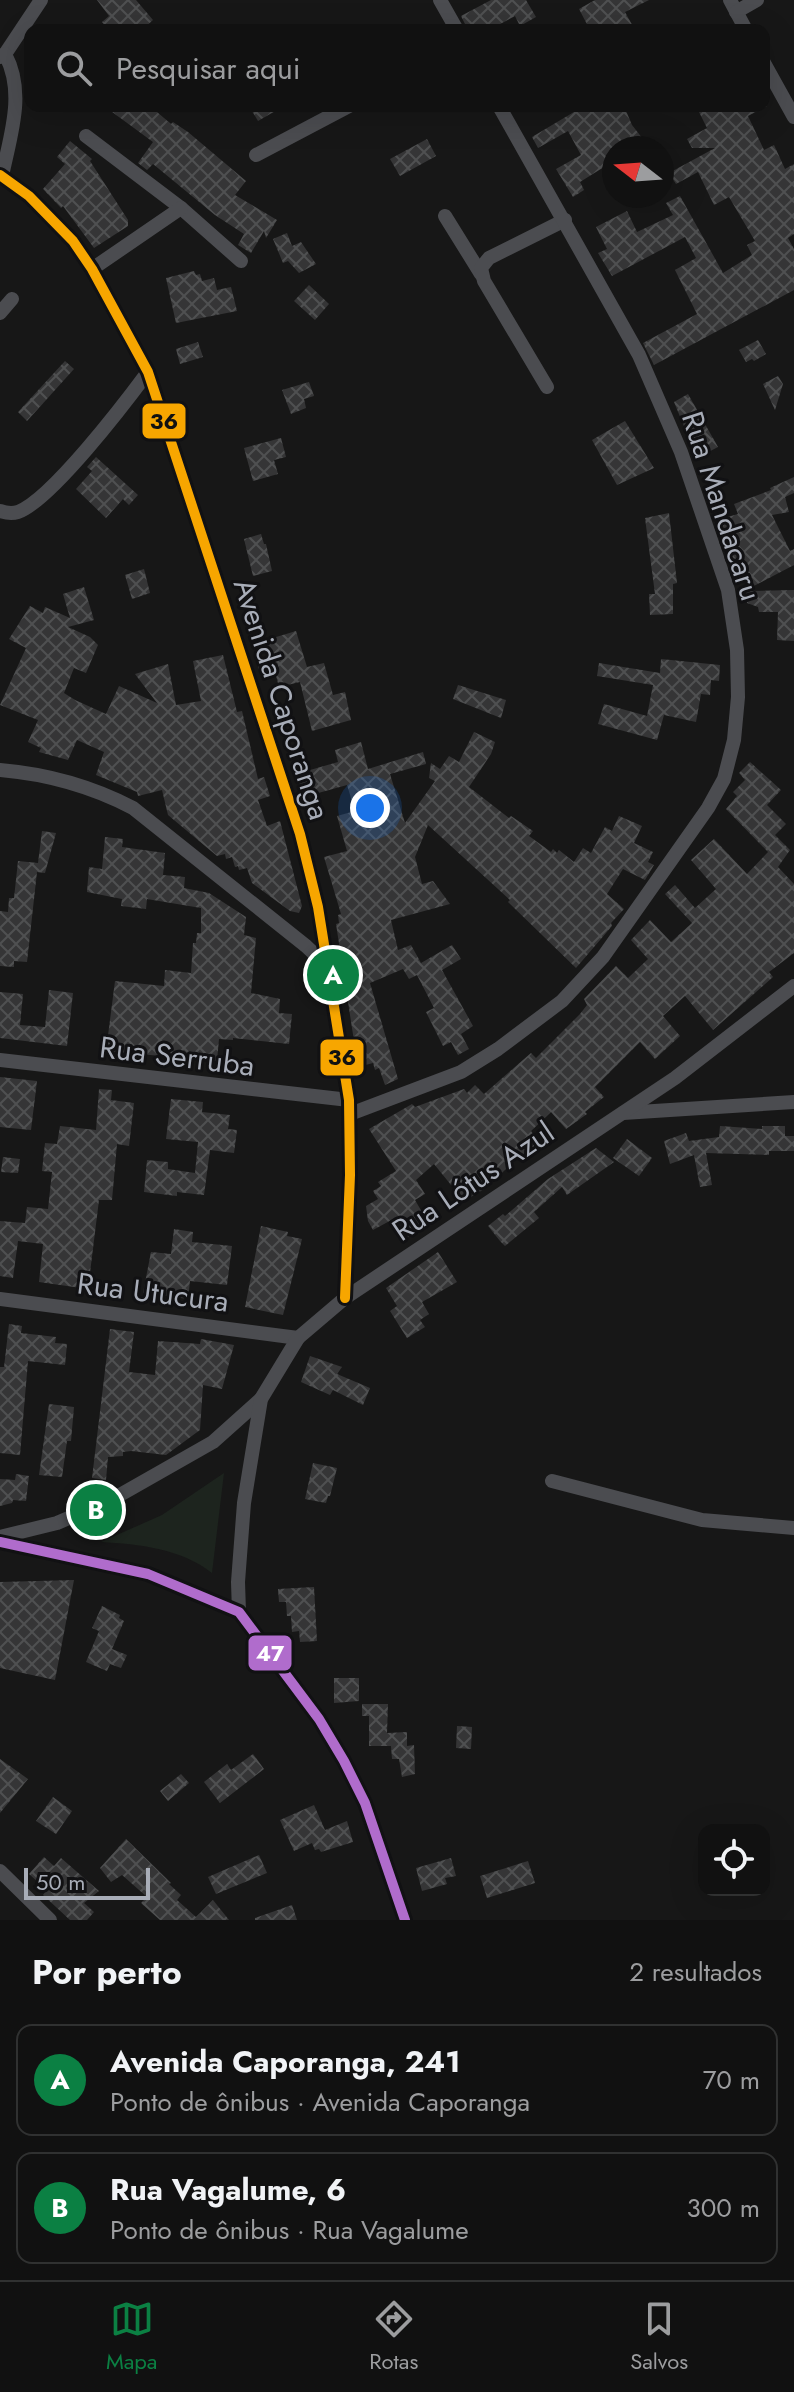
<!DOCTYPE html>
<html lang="pt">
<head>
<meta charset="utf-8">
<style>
  :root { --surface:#111; --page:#1a1a1a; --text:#f1f3f6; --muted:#9c9d9f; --line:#303131; --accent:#0b8043 }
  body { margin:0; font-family:Jost,sans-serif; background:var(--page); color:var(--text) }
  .controls { position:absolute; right:24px; bottom:24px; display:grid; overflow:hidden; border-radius:16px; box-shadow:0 8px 32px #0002 }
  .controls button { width:72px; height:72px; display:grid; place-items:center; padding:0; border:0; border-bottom:2px solid var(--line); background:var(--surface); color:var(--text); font:40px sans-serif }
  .compass { position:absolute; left:602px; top:136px; width:72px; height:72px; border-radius:50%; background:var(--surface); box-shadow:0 8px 32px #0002; rotate:287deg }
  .scale { position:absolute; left:24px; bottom:20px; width:126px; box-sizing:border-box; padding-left:8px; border:4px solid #a8adb8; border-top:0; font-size:22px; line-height:28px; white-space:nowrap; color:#a8adb8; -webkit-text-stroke:6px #111113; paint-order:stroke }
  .you { position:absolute; left:370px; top:808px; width:28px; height:28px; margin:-20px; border:6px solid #fff; border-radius:50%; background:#1a73e8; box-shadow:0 0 0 12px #1a73e833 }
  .badge { display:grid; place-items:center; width:52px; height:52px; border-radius:50%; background:var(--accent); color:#fff; font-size:26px; font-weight:700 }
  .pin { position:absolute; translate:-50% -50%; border:4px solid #fff; box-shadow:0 2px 8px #0006 }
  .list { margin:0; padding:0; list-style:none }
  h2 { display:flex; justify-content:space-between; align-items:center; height:104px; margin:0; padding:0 32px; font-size:34px }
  h2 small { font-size:26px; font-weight:400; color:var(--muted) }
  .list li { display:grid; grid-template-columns:52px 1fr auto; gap:24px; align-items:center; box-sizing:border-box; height:112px; margin:0 16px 16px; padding:0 16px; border:2px solid var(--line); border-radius:16px }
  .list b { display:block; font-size:30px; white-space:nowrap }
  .list p { margin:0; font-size:26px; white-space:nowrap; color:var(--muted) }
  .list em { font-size:26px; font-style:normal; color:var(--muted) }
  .icon { flex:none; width:44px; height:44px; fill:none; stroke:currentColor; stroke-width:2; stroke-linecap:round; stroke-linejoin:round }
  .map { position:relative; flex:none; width:794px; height:1920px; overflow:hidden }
  .search { position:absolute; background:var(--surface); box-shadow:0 8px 32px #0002; left:24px; right:24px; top:24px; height:88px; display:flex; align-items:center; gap:20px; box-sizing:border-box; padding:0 28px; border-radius:16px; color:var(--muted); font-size:30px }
  .sheet { height:360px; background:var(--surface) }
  nav { display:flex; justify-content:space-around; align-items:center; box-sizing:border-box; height:112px; border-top:2px solid var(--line); background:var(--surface); font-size:22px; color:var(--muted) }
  nav a { display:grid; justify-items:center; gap:4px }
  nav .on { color:var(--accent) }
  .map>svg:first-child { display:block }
  .park { fill:#1d241e }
  .building { fill:url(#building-cross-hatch) }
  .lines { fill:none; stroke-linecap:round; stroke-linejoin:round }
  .street { stroke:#4b4c50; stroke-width:14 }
  .bus-1-casing { stroke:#111113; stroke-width:16 }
  .bus-2-casing { stroke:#111113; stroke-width:16 }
  .bus-1 { stroke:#f7a600; stroke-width:10 }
  .bus-2 { stroke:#b06ccc; stroke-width:10 }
  .labels { text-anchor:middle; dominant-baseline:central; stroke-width:6; stroke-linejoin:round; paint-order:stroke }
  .street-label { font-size:30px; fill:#a8adb8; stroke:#111113 }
  .line-badge { stroke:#111113; stroke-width:3 }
  .badge-label { font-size:22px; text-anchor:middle; font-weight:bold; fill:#fff }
  .pale-badge-label { font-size:22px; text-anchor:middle; font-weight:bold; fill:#111 }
</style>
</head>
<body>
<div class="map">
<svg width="794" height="1920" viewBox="0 0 794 1920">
  <defs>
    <pattern id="building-cross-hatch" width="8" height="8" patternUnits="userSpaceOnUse" patternTransform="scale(2)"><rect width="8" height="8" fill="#353536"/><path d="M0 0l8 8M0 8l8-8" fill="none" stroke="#4f5051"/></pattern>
  </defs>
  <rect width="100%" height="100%" fill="#171717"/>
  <path class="park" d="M224 1473 212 1573C182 1549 139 1544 101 1542L162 1515Z"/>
  <g class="building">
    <path d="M97 0H136L153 20 142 30H109L102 22 109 16Z"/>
    <path d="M491 0H526L536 17 520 26 515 16 489 30H468L461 16Z"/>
    <path d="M595 0H649L625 12 635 30H590L579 9Z"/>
    <path d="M104 106H150L171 124 173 122 188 132 246 181 235 195 277 220 266 238 264 231 251 253 238 245 244 234 215 215 153 164 147 170 138 163 153 142Z"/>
    <path d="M249 106H284L258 121Z"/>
    <path d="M584 106H624L632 125 650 148H614V183L604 167 580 182 584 190 573 197 556 169 581 155 568 131 538 148 532 137Z"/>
    <path d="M696 106H767L748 116 764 150 774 145 785 169 794 164V234L788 238 794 249V290L654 365 643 343 697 314 675 270 696 258 685 237 612 276 598 253 607 249 596 227 627 211 637 232 673 215 666 203 680 196 723 273 752 255 747 245 755 241 729 197 714 205 698 172 676 184 669 173 715 148H692L687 139 707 128Z"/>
    <path d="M427 139 436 156 400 176 390 159Z"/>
    <path d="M70 141 92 159 90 161 128 220V226L94 248 63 206 61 208 43 189 65 164 57 157Z"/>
    <path d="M287 233 292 246 301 242 316 264 299 273 288 261 283 263 273 239Z"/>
    <path d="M194 271 196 275 200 274 202 281 214 278 217 290 231 287 237 311 176 323 166 278Z"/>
    <path d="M309 285 329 304 315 320 294 301Z"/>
    <path d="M758 340 766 354 754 361 752 359 746 362 739 350Z"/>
    <path d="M198 342 203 357 180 364 176 349Z"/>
    <path d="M65 361 74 369 27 421 18 412Z"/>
    <path d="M778 376 783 384 775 410 763 384Z"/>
    <path d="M309 382 314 396 304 399 306 408 291 414 282 390Z"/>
    <path d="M688 394 718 447 697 458 674 402Z"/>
    <path d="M625 421 654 468 617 485 592 440Z"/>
    <path d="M281 438 286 457 274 460 278 474 253 481 244 448Z"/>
    <path d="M96 457 138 495 129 505 123 499 106 518 76 489 92 471 87 467Z"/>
    <path d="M794 477V493L785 497 789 512 772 515 790 551 794 549V565L746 590 745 574 738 578 717 520 738 514 734 504 771 490 770 488Z"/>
    <path d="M669 513 677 583 673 584V614L650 615 649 594H655L645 518Z"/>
    <path d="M261 534 264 544H266L272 571 253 576 244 539Z"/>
    <path d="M144 569 150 593 132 599 125 575Z"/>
    <path d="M84 587 94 620 68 627 90 637 98 645 86 673 74 668 64 693 75 700 106 714 119 686 157 703 135 674 168 664 176 705 201 701 193 661 223 655 237 712 242 711 258 779 264 777 270 796 258 800 267 826 280 821 302 906 299 913 290 911 252 883 247 868 239 870 238 866 235 867 232 857 226 859 225 854 217 856 168 815 162 790 138 796 137 792 96 775 104 752 77 740 68 760 39 752 41 748 28 742 38 720 0 705 26 648 9 639 30 606 43 613 45 607 70 618 63 594Z"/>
    <path d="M794 590V641L777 640 778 612H759L758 607 747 603 746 591Z"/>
    <path d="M296 631 307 667 324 663 333 695 345 692 351 720 312 731 300 682 279 687 276 676 262 679 257 663 269 660 263 641Z"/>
    <path d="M661 659 720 665 719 681 711 680 710 695 701 694 696 722 664 715 657 740 598 724 604 704 647 716 653 685 597 676 599 663 660 673Z"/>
    <path d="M458 685 506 700 501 718 453 699Z"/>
    <path d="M474 732 495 742 491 754 469 787 509 818 511 816 533 831 529 836 551 852 553 849 557 853 559 850 574 862 583 848 591 853 605 827 612 831 619 816 642 826 634 843 653 852 648 862 654 865 645 880 623 869 607 894 624 909 611 923 612 926 576 968 508 902 510 900 428 825 415 857 422 884 433 881 450 904 391 920 398 950 411 945 421 963 452 945 461 959 442 970 473 1026 461 1034 469 1049 458 1055 451 1042 443 1046 426 1012 434 1008 417 975 409 979 403 969 370 983 398 1079 385 1085 379 1068 375 1070 373 1063 358 1067 336 924 339 923 338 915 341 914 324 857 347 851 337 816 355 811 347 785 304 797 296 774 338 762 335 750 361 742 368 769 423 752 426 764 390 774 405 823 435 781 429 778 431 763 440 769 449 756 459 762Z"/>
    <path d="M750 762 781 790 767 805 786 824 775 835 790 850 778 867 794 884V953L769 972 773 977 713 1030 685 996 663 1016 680 1036 655 1059 640 1042 595 1087 604 1097 585 1112 587 1114 566 1129 551 1112 531 1131 541 1145 525 1157 522 1154 486 1188 464 1201 434 1164 416 1180 425 1194 415 1200 429 1224 408 1237 397 1217 373 1230 368 1221 366 1206 378 1199 373 1191 381 1186 378 1182 396 1171 369 1129 412 1104 415 1107 464 1089 467 1093 475 1085 484 1094 531 1053 536 1058 580 1014 587 1005 584 999 616 966 628 978 648 959 631 940 650 920 671 942 692 923 665 894 675 885 695 908 716 889 691 860 714 839 747 874 768 852 726 809 737 796 733 792 745 780 739 773Z"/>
    <path d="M42 831 56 833 45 873 37 872 27 962 14 961V967L0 966V911L8 912 9 898H14L18 861 38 863Z"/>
    <path d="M105 837 123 839 122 847 165 853 163 875 185 877 184 888 209 893 246 917 244 935 256 938 251 993 280 999 279 1013 292 1014 289 1044 233 1038V1040L219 1039 217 1061 106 1051 115 981 164 986 165 970 191 973 193 943H196L197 933H201V908L147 899 146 909 121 906 122 899 87 892 89 867 102 869Z"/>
    <path d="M49 990 73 993 67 1046 0 1038V992L23 994 20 1025 45 1027Z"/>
    <path d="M0 1077 37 1081 31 1130 0 1127Z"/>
    <path d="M99 1089 112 1090 111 1100 134 1103 129 1146 117 1144 112 1200H99L88 1289 39 1282 43 1244 18 1241 13 1278 0 1276V1221L25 1223 27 1207 48 1209 52 1172 42 1171 45 1143 57 1144 60 1126 96 1130Z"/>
    <path d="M171 1099 203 1102 202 1112 230 1115 228 1129 237 1130 234 1153 210 1150 204 1195 177 1192V1196L144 1192 147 1160 168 1162V1169L195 1173 198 1142 166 1139Z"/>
    <path d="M720 1126 762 1129V1126H785V1136H794V1151H769V1155L706 1153 712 1185 700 1187 694 1155 670 1164 664 1141 686 1133 689 1141 719 1137Z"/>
    <path d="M627 1139 652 1158 639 1176 613 1158Z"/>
    <path d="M596 1148 614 1162 567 1195 562 1187 534 1212 539 1218 505 1246 500 1241 488 1226 503 1214 505 1216 548 1179Z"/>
    <path d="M3 1157 20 1159 18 1173 1 1172Z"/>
    <path d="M261 1226 288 1232 287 1236 302 1239 283 1315 245 1307Z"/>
    <path d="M174 1229 193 1232 192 1242 232 1246 227 1285 190 1281 188 1299 143 1293 151 1252 171 1254Z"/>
    <path d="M438 1252 457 1282 422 1302 429 1314 420 1320 425 1327 407 1338 390 1311 397 1306 386 1288Z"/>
    <path d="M9 1324 22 1326 21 1333 56 1337 55 1343 67 1344 65 1365 28 1361 20 1455 0 1453V1367H4Z"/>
    <path d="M110 1329 134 1332 129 1372 155 1375 158 1341 200 1344 201 1339 234 1345 222 1389 203 1385 200 1430 166 1455 131 1451 123 1452V1456L108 1457 106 1480 92 1478Z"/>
    <path d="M310 1356 342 1367 337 1374 370 1388 363 1405 333 1390 330 1395 301 1382Z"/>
    <path d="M49 1404 74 1407 71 1441H67L62 1477 39 1475Z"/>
    <path d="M313 1463 337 1468 330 1496H328L326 1503 305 1499Z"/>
    <path d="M16 1474 29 1476 26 1501 13 1500 12 1503 0 1506V1479L15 1480Z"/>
    <path d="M74 1580 55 1680 0 1668V1582Z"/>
    <path d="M314 1587 317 1641 300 1642 299 1631 292 1632 291 1616H287L286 1602H279L278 1589Z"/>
    <path d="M102 1606 120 1615 119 1618 124 1621 112 1649 127 1655 121 1668 110 1664 107 1671 86 1662 99 1631 92 1628Z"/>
    <path d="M334 1678H359V1701L334 1703Z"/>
    <path d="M362 1704H388L387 1733 407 1732V1746L414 1745 415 1774 402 1777 399 1759H392L391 1746H369V1716H362Z"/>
    <path d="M457 1726 472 1727 471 1749 456 1748Z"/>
    <path d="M253 1754 264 1769 220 1803 204 1782 227 1764 231 1770Z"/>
    <path d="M0 1759 28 1779 0 1813Z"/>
    <path d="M181 1774 189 1783 168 1801 160 1791Z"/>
    <path d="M53 1797 72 1811 56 1834 36 1821Z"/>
    <path d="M314 1805 325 1830 347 1821 353 1842 321 1852 319 1849 315 1850 312 1843 294 1851 280 1820Z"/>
    <path d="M126 1839 171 1883 169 1884 181 1895 177 1900 196 1917 213 1900 229 1920H160L141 1903 147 1897 122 1875 111 1882 100 1868Z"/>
    <path d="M259 1855 267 1873 216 1894 208 1877Z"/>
    <path d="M44 1857 54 1866 61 1858 99 1891 84 1903 94 1912 87 1920H70L43 1895 47 1890 29 1874Z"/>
    <path d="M451 1858 456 1876 445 1878 447 1884 422 1891 416 1868Z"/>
    <path d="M528 1861 535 1883 487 1898 480 1876Z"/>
    <path d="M292 1905 297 1920H255V1918Z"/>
  </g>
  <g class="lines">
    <g class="street">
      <path d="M440 0 457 30"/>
      <path d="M730 0 746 30"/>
      <path d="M736 12 757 0"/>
      <path d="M0 57 5 54 41 0"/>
      <path d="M764 63 794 117"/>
      <path d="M86 136 181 208 241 261"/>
      <path d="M256 155 349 106"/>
      <path d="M0 175 29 196 73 241 92 269 148 372 300 834 318 907 349 1100 350 1175 345 1298"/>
      <path d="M2 176C10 136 26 93 5 54"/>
      <path d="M445 216 481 274"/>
      <path d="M92 269 181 208"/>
      <path d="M0 313 12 299"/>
      <path d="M547 387 484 281 481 268 489 258 565 220"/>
      <path d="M0 511C6 513 11 514 18 512 51 500 125 403 148 372"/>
      <path d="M0 770C47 774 91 786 133 808L306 946 328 967"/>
      <path d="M0 1060 349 1100"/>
      <path d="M623 1113 794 1102"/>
      <path d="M350 1114 461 1072 498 1049 562 1001 603 957 708 808 724 779 734 740 738 697 737 650 728 590 681 452 639 355 499 106"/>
      <path d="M0 1299 298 1338"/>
      <path d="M552 1481 702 1520 794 1528"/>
      <path d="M0 1537 57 1523 111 1500 213 1442 261 1399"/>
      <path d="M0 1542 148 1574 239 1612 319 1719 344 1761 365 1803 405 1920"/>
      <path d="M239 1612 238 1582 244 1503 261 1399 298 1338 345 1298 675 1078 794 986"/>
      <path d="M0 1871 50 1920"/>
    </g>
    <defs>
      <path id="bus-1" d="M0 175 29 196 73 241 92 269 148 372 300 834 318 907 349 1100 350 1175 345 1298"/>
      <path id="bus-2" d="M0 1542 148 1574 239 1612 319 1719 344 1761 365 1803 405 1920"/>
    </defs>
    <use href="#bus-1" class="bus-1-casing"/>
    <use href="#bus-2" class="bus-2-casing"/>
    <use href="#bus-1" class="bus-1"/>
    <use href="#bus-2" class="bus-2"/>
  </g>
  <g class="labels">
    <g class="street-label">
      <text transform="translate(722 506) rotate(72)">Rua Mandacaru</text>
      <text transform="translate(282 699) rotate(72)">Avenida Caporanga</text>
      <text transform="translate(177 1056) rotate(7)">Rua Serruba</text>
      <text transform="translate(473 1181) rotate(-34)">Rua Lótus Azul</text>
      <text transform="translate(153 1292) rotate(7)">Rua Utucura</text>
    </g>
  </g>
  <g class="line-badge">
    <rect x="141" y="402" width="46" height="38" rx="8" fill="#f7a600"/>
    <rect x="319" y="1038" width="46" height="39" rx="8" fill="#f7a600"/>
    <rect x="247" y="1634" width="46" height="38" rx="8" fill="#b06ccc"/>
  </g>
  <g class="badge-label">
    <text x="270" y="1661">47</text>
  </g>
  <g class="pale-badge-label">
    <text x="164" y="429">36</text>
    <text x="342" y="1065">36</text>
  </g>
</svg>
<div class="controls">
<button><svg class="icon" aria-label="locate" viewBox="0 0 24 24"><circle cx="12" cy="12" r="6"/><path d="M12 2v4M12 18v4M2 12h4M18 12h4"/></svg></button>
</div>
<svg class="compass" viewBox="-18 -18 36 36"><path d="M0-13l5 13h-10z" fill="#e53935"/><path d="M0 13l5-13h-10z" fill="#9c9d9f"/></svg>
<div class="scale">50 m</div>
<div class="you"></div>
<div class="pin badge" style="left:333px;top:975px">A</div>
<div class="pin badge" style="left:96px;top:1510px">B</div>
<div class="search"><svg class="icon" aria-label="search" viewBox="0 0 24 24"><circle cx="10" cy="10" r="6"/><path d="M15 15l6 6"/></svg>Pesquisar aqui</div>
</div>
<section class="sheet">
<h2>Por perto<small>2 resultados</small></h2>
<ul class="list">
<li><span class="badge">A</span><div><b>Avenida Caporanga, 241</b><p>Ponto de ônibus · Avenida Caporanga</p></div><em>70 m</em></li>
<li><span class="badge">B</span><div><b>Rua Vagalume, 6</b><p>Ponto de ônibus · Rua Vagalume</p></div><em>300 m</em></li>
</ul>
</section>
<nav>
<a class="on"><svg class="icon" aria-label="map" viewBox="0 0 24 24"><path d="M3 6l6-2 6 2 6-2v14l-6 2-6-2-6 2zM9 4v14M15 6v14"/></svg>Mapa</a>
<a><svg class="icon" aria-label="directions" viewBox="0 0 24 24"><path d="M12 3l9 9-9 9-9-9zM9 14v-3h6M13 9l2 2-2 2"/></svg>Rotas</a>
<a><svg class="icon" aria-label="saved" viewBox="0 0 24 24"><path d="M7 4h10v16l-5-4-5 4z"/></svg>Salvos</a>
</nav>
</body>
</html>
